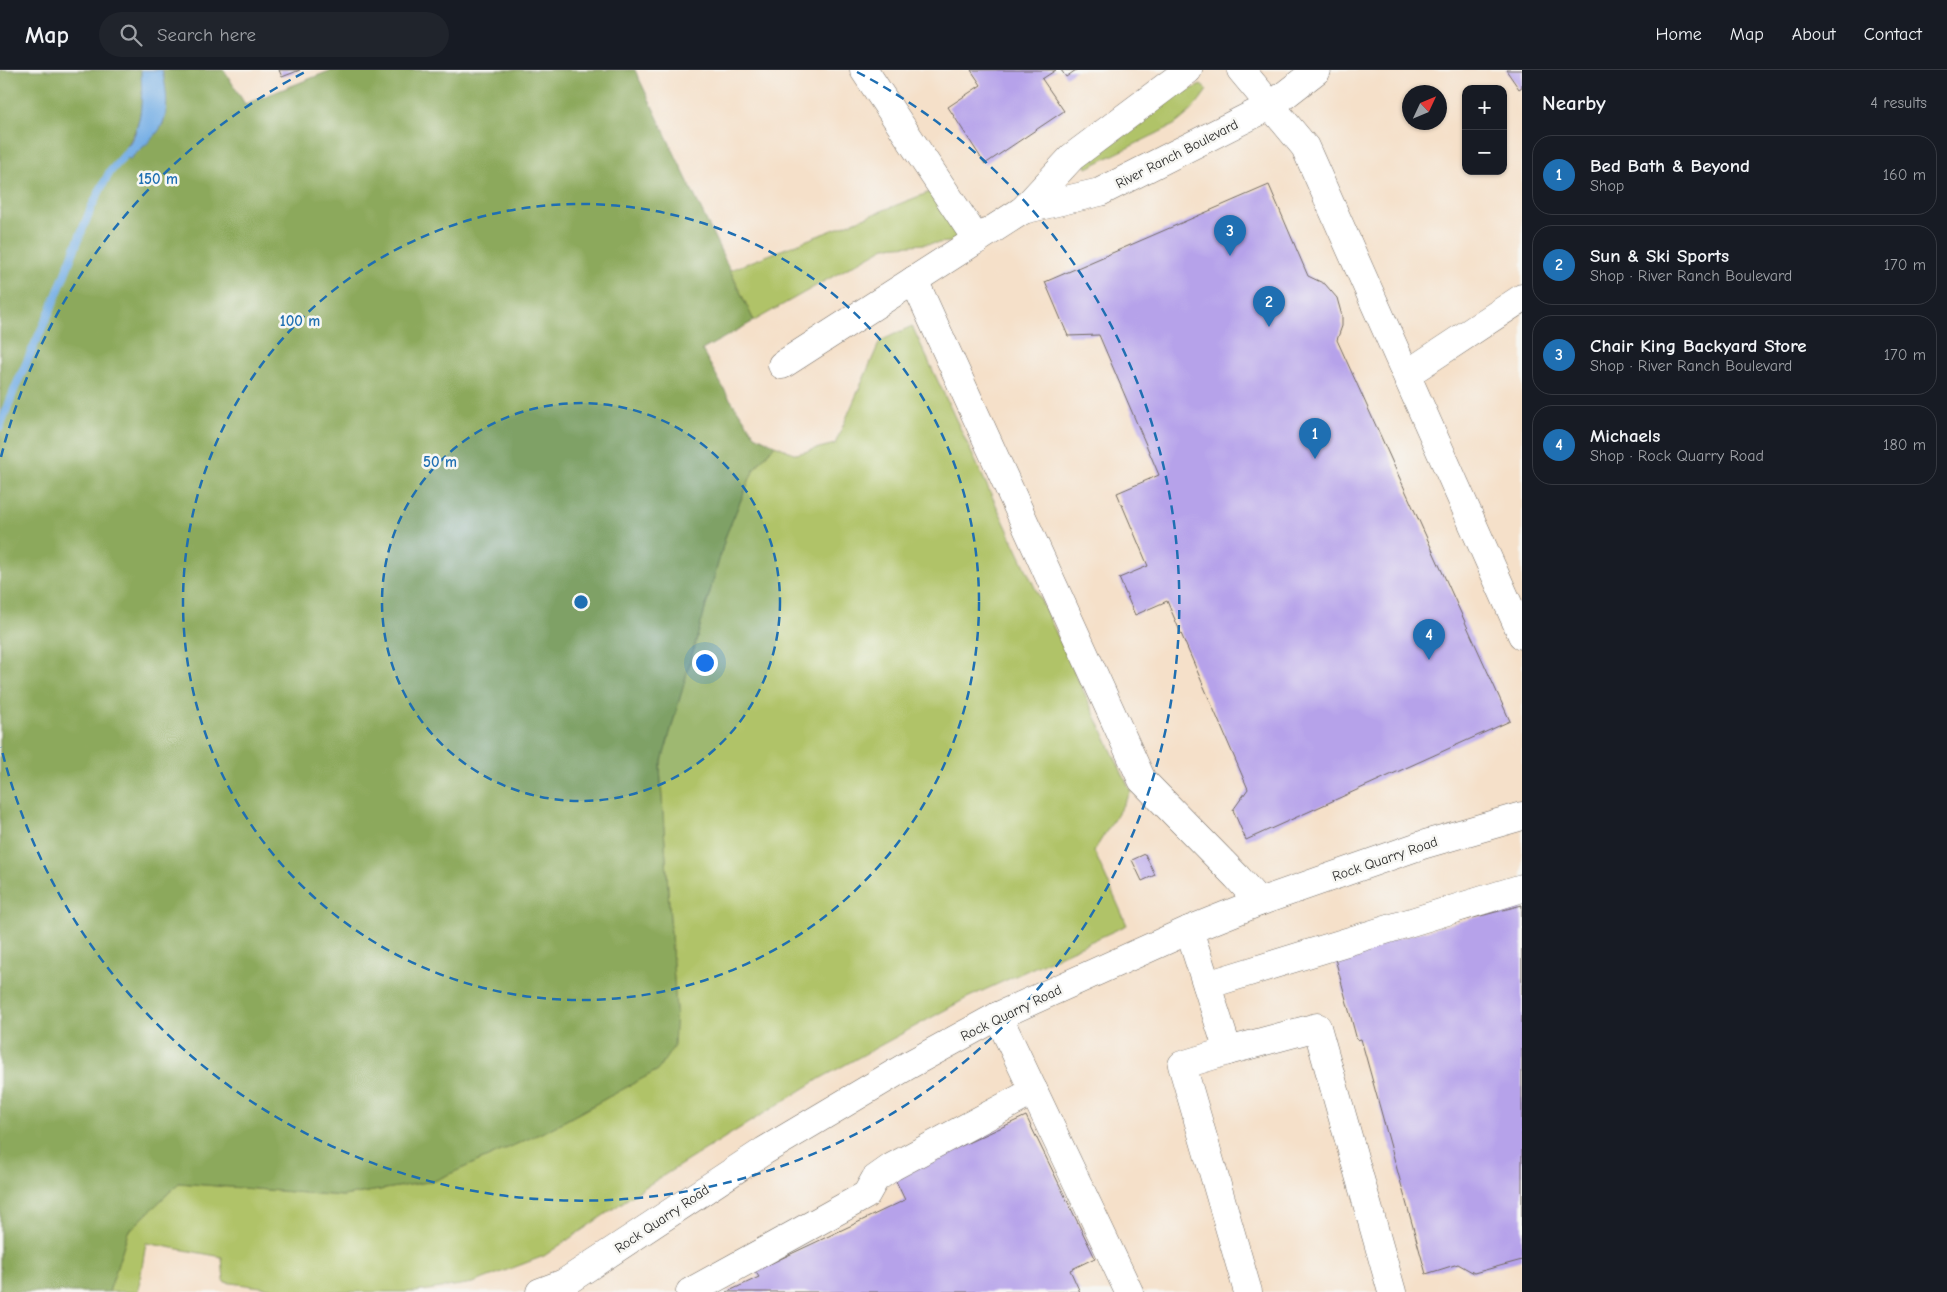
<!DOCTYPE html>
<html lang="en">
<head>
<meta charset="utf-8">
<style>
  :root { --surface:#171b24; --page:#20242c; --text:#f1f3f6; --muted:#9ea1a6; --line:#363941; --accent:#1f6fb2 }
  body { margin:0; font-family:"Comic Neue",sans-serif; background:var(--page); color:var(--text) }
  .controls { position:absolute; right:15px; top:15px; display:grid; overflow:hidden; border-radius:10px; box-shadow:0 1px 4px #0004 }
  .controls button { width:45px; height:45px; display:grid; place-items:center; padding:0; border:0; border-bottom:1px solid var(--line); background:var(--surface); color:var(--text); font:25px sans-serif }
  .compass { position:absolute; left:1402px; top:15px; width:45px; height:45px; border-radius:50%; background:var(--surface); box-shadow:0 1px 4px #0004; rotate:46deg }
  .you { position:absolute; left:704px; top:592px; width:18px; height:18px; margin:-12px; border:4px solid #fff; border-radius:50%; background:#1a73e8; box-shadow:0 0 0 8px #1a73e833 }
  .badge { display:grid; place-items:center; width:32px; height:32px; border-radius:50%; background:var(--accent); color:#fff; font-size:16px; font-weight:700 }
  .pin { position:absolute; translate:-50% -41px; filter:drop-shadow(0 1px 2px #0008) }
  .pin::after { content:''; position:absolute; top:26px; width:18px; height:15px; background:inherit; clip-path:polygon(0 0,100% 0,50% 100%) }
  .list { margin:0; padding:0; list-style:none }
  h2 { display:flex; justify-content:space-between; align-items:center; height:65px; margin:0; padding:0 20px; font-size:21px }
  h2 small { font-size:16px; font-weight:400; color:var(--muted) }
  .list li { display:grid; grid-template-columns:32px 1fr auto; gap:15px; align-items:center; box-sizing:border-box; height:80px; margin:0 10px 10px; padding:0 10px; border:1px solid var(--line); border-radius:20px }
  .list b { display:block; font-size:19px; white-space:nowrap }
  .list p { margin:0; font-size:16px; white-space:nowrap; color:var(--muted) }
  .list em { font-size:16px; font-style:normal; color:var(--muted) }
  .icon { flex:none; width:28px; height:28px; fill:none; stroke:currentColor; stroke-width:2; stroke-linecap:round; stroke-linejoin:round }
  .map { position:relative; flex:none; width:1522px; height:1222px; overflow:hidden }
  header { display:flex; align-items:center; gap:30px; box-sizing:border-box; height:70px; padding:0 25px; background:var(--surface); border-bottom:1px solid var(--line) }
  header strong { font-size:24px }
  nav { display:flex; gap:28px; margin-inline-start:auto; font-size:18px }
  .search { width:350px; height:45px; background:var(--page); display:flex; align-items:center; gap:12px; box-sizing:border-box; padding:0 18px; border-radius:28px; color:var(--muted); font-size:19px }
  main { display:flex }
  aside { flex:1; background:var(--surface) }
  .map>svg:first-child { display:block }
  .green { fill:#b0c367; stroke:#6e7749 }
  .forest { fill:#8ca95c; stroke:#5c6a44 }
  .water { fill:#75aee5; stroke:#506c88 }
  .lines { fill:none; stroke-linecap:round; stroke-linejoin:round }
  .stream { stroke:#75aee5; stroke-width:8 }
  .building { fill:#b6a2ea }
  .minor-casing { stroke:#726a62; stroke-width:29 }
  .minor { stroke:#fff; stroke-width:28 }
  .ring { fill:none; stroke:#1f6fb2; stroke-width:2.5; stroke-dasharray:9 6 }
  .labels { text-anchor:middle; dominant-baseline:central; stroke-width:5; stroke-linejoin:round; paint-order:stroke }
  .street-label { font-size:14px; fill:#2b2b2b; stroke:#f6f6f2 }
  .centre { fill:#1f6fb2; stroke:#f6f6f2; stroke-width:2.5 }
  .ring-label { font-size:15px; text-anchor:middle; font-weight:bold; fill:#1f6fb2; stroke:#f6f6f2; stroke-width:5; stroke-linejoin:round; paint-order:stroke }
</style>
</head>
<body>
<header>
<strong>Map</strong>
<div class="search"><svg class="icon" aria-label="search" viewBox="0 0 24 24"><circle cx="10" cy="10" r="6"/><path d="M15 15l6 6"/></svg>Search here</div>
<nav><a>Home</a><a>Map</a><a>About</a><a>Contact</a></nav>
</header>
<main>
<div class="map">
<svg width="1522" height="1222" viewBox="0 0 1522 1222">
  <rect width="100%" height="100%" fill="#f6f6f2"/>
  <filter id="ink" filterUnits="userSpaceOnUse"><feTurbulence type="fractalNoise" baseFrequency=".02" numOctaves="2"/><feDisplacementMap in="SourceGraphic" scale="10" xChannelSelector="R" yChannelSelector="G"/><feConvolveMatrix kernelMatrix="1 2 1 2 8 2 1 2 1" color-interpolation-filters="sRGB"/></filter>
  <filter id="wash" filterUnits="userSpaceOnUse"><feTurbulence type="fractalNoise" baseFrequency=".0096" numOctaves="4" result="noise"/><feDisplacementMap in="SourceGraphic" scale="20" xChannelSelector="R" yChannelSelector="G"/><feGaussianBlur stdDeviation="1.12" result="paint"/><feColorMatrix in="noise" values="0 0 0 0 0 0 0 0 0 0 0 0 0 0 0 0 0 1.4 0 .05"/><feComposite in="paint" operator="in"/></filter>
  <g filter="url(#wash)">
    <rect width="100%" height="100%" fill="#f5e0c9"/>
    <g class="green">
      <path d="M1201 15 1207 20C1197 35 1188 45 1174 55L1087 98 1085 94 1178 25Z"/>
      <path d="M930 122 977 170 885 177 754 251 730 200Z"/>
      <path d="M912 256 1131 722 1094 781 1127 855 967 928 821 1008 645 1117 544 1186 473 1213 415 1222H297L224 1212 222 1187 146 1173 138 1222H109L128 1162 179 1113 343 1126 434 1111 548 1060 658 1000 676 941 660 698 726 465 754 399 775 375 796 384 835 374 880 271Z"/>
    </g>
    <path class="forest" d="M0 0H141C143 32 143 55 123 81L163 54C166 35 167 19 162 0H224L245 34 332 0H635L754 251 702 280 728 326 755 365 775 375 754 399 726 465 660 698 676 940 674 976 658 1000 548 1060 434 1111 343 1126 179 1113 128 1162 109 1222H0Z"/>
    <path class="water" d="M141 0H162C166 16 170 39 162 55 156 68 140 79 130 89L123 87C124 78 132 72 135 63 143 42 142 22 141 0Z"/>
    <g class="lines">
      <path class="stream" d="M0 357 15 318 53 234 91 138 109 103 130 79"/>
    </g>
    <g id="blocks">
      <g class="building">
        <path d="M279 0H300L282 7Z"/>
        <path d="M971 0H1056L1042 9 1064 41 985 94 948 37 981 15Z"/>
        <path d="M1061 0H1076L1066 7Z"/>
        <path d="M1506 0H1522V17L1519 19Z"/>
        <path d="M1269 115 1308 206 1325 214 1337 228 1342 246V256L1337 270 1510 651 1246 770 1233 740 1248 719 1167 531 1135 545 1119 508 1148 496 1117 423 1159 405 1099 265 1068 266 1045 212Z"/>
        <path d="M1145 784 1155 805 1142 811 1132 790Z"/>
        <path d="M1522 835V1190L1474 1203 1458 1194 1426 1204 1361 969 1357 970 1334 885Z"/>
        <path d="M1026 1046 1095 1188 1070 1200 1080 1222H727L759 1207 755 1201 905 1130 894 1107Z"/>
      </g>
    </g>
  </g>
  <g filter="url(#ink)">
    <use href="#blocks" fill-opacity="0" stroke="#726a62" stroke-width="1"/>
    <g class="lines">
      <defs>
        <g id="minor">
          <path d="M864 0 977 170"/>
          <path d="M1241 0 1305 77 1522 565"/>
          <path d="M1023 140 1100 122 1272 35 1317 0"/>
          <path d="M914 210 1142 710 1237 807 1259 832"/>
          <path d="M782 295 1023 140 1072 87 1188 0"/>
          <path d="M1407 304 1522 228"/>
          <path d="M1189 860 1228 981 1182 995 1248 1222"/>
          <path d="M1207 915 1522 818"/>
          <path d="M998 946 1129 1222"/>
          <path d="M1228 981 1317 957 1392 1222"/>
          <path d="M540 1222 564 1213 764 1081 907 996 998 946 1189 860 1259 832 1422 775 1522 746"/>
          <path d="M690 1222 866 1125 875 1109 892 1097 1034 1021"/>
        </g>
      </defs>
      <use href="#minor" class="minor-casing"/>
      <use href="#minor" class="minor"/>
    </g>
  </g>
  <circle cx="581" cy="532" r="199" fill="#1f6fb2" fill-opacity=".12"/>
  <g class="ring">
    <circle cx="581" cy="532" r="199"/>
    <circle cx="581" cy="532" r="398"/>
    <path d="M1 387A598 598 0 0 1 305 2M857 2A598 598 0 1 1 1 677"/>
  </g>
  <g class="labels">
    <g class="street-label">
      <text transform="translate(1177 84) rotate(-27)">River Ranch Boulevard</text>
      <text transform="translate(1385 789) rotate(-19)">Rock Quarry Road</text>
      <text transform="translate(1011 943) rotate(-26)">Rock Quarry Road</text>
      <text transform="translate(662 1149) rotate(-34)">Rock Quarry Road</text>
    </g>
  </g>
  <circle cx="581" cy="532" r="8" class="centre"/>
  <g class="ring-label">
    <text x="158" y="114">150 m</text>
    <text x="300" y="256">100 m</text>
    <text x="440" y="397">50 m</text>
  </g>
</svg>
<div class="controls">
<button>+</button>
<button>−</button>
</div>
<svg class="compass" viewBox="-18 -18 36 36"><path d="M0-13l5 13h-10z" fill="#e53935"/><path d="M0 13l5-13h-10z" fill="#9ea1a6"/></svg>
<div class="you"></div>
<div class="pin badge" style="left:1315px;top:389px">1</div>
<div class="pin badge" style="left:1269px;top:257px">2</div>
<div class="pin badge" style="left:1230px;top:186px">3</div>
<div class="pin badge" style="left:1429px;top:590px">4</div>
</div>
<aside>
<h2>Nearby<small>4 results</small></h2>
<ul class="list">
<li><span class="badge">1</span><div><b>Bed Bath &amp; Beyond</b><p>Shop</p></div><em>160 m</em></li>
<li><span class="badge">2</span><div><b>Sun &amp; Ski Sports</b><p>Shop · River Ranch Boulevard</p></div><em>170 m</em></li>
<li><span class="badge">3</span><div><b>Chair King Backyard Store</b><p>Shop · River Ranch Boulevard</p></div><em>170 m</em></li>
<li><span class="badge">4</span><div><b>Michaels</b><p>Shop · Rock Quarry Road</p></div><em>180 m</em></li>
</ul>
</aside>
</main>
</body>
</html>
